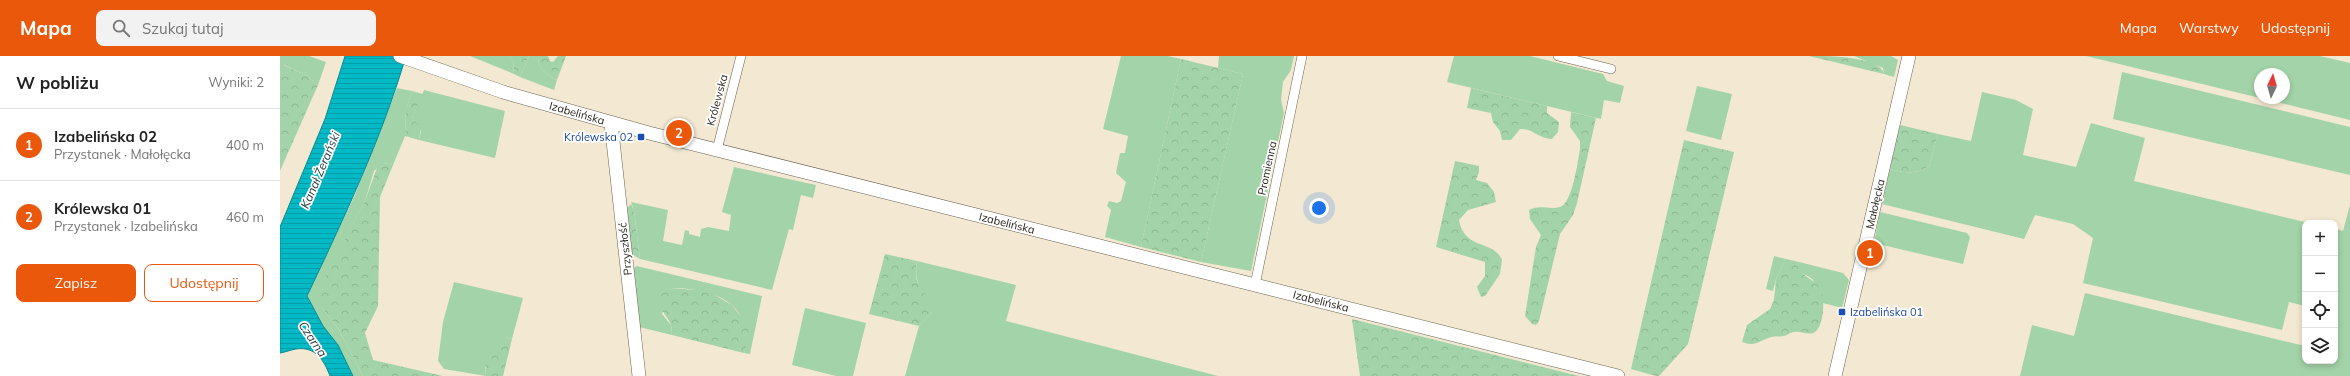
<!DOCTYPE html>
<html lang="pl">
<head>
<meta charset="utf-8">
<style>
  :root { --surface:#fff; --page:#f2f2f2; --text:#222; --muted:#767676; --line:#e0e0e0; --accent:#ea580c }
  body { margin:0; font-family:Mulish,sans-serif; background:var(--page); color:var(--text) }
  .controls { position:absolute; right:12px; bottom:12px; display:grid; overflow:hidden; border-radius:8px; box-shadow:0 2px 6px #0003 }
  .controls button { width:36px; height:36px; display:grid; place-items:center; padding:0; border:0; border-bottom:1px solid var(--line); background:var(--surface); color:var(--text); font:20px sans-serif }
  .compass { position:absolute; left:1974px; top:12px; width:36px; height:36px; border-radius:50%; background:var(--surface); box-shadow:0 2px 6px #0003; rotate:5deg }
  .you { position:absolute; left:1039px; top:152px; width:14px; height:14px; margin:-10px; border:3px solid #fff; border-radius:50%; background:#1a73e8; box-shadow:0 0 0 6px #1a73e833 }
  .badge { display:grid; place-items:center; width:26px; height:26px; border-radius:50%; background:var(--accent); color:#fff; font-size:13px; font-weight:700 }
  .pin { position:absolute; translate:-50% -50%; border:2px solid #fff; box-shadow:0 1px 4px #0006 }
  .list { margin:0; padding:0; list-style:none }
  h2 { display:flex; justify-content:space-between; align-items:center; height:52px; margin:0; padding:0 16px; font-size:17px }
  h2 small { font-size:13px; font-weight:400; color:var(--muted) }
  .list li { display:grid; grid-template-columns:26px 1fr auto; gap:12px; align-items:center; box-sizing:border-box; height:72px; padding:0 16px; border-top:1px solid var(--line) }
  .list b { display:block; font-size:15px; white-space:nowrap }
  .list p { margin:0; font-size:13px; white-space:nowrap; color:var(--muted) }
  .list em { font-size:13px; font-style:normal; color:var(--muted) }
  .actions { display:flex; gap:8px; padding:12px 16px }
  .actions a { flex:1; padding:9px 0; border:1px solid var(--accent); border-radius:8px; text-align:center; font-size:14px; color:var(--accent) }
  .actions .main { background:var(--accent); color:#fff }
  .icon { flex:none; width:22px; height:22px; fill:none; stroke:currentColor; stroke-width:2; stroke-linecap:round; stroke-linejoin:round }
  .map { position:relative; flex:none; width:2070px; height:320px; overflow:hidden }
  header { display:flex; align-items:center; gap:24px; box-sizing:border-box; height:56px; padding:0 20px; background:var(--accent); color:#fff }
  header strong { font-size:19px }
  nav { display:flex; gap:22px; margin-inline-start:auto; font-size:14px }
  .search { width:280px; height:36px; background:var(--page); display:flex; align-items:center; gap:10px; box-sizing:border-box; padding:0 14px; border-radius:8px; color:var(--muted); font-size:15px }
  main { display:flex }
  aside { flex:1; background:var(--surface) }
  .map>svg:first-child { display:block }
  .grass { fill:#a3d3a8 }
  .forest { fill:url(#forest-crowns) }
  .water { fill:url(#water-rules); stroke:#0b8a90 }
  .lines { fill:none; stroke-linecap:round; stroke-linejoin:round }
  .street-casing { stroke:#6a624e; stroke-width:10 }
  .secondary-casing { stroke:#6a624e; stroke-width:14 }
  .street { stroke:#fff; stroke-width:9 }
  .secondary { stroke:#fff; stroke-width:13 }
  .transit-dot { fill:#1a4fb4; stroke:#fff; stroke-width:1.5 }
  .labels { text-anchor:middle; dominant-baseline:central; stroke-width:3.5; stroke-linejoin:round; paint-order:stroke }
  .street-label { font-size:11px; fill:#201c14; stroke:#fff }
  .transit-label { font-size:11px; fill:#164399; stroke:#fff; text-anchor:end }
  .water-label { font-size:12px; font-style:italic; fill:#223a3d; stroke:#fff }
</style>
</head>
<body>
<header>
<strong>Mapa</strong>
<div class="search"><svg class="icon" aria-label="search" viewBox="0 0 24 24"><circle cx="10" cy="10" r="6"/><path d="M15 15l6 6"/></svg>Szukaj tutaj</div>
<nav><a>Mapa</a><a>Warstwy</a><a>Udostępnij</a></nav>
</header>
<main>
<aside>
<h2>W pobliżu<small>Wyniki: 2</small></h2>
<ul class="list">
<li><span class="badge">1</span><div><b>Izabelińska 02</b><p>Przystanek · Małołęcka</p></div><em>400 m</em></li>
<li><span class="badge">2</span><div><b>Królewska 01</b><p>Przystanek · Izabelińska</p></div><em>460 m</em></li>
</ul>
<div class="actions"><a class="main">Zapisz</a><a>Udostępnij</a></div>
</aside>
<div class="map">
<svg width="2070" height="320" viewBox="0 0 2070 320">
  <defs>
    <pattern id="forest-crowns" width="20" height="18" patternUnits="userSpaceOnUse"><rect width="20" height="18" fill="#a3d3a8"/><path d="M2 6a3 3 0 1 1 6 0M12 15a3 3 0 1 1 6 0" fill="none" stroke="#8cb590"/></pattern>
    <pattern id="water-rules" width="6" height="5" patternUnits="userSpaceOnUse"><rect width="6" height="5" fill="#02b9c5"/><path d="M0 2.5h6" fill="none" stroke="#039ea8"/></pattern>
  </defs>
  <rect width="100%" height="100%" fill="#f3e9d2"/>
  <g class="grass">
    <path d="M0 0H29L46 6 38 29 26 19 4 9 0 17Z"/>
    <path d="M190 0H229L233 4 234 18Z"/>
    <path d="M249 0H258C258 14 267 18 277 24L274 34 240 21Z"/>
    <path d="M841 0H888L901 3 861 191 825 181 831 154 827 150 829 145 837 147 841 145 846 126 836 117 840 97H845L848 80 823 73Z"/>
    <path d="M939 0H1014L1011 14 1003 26 1001 44 1004 57 971 215 921 206 963 18 938 12Z"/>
    <path d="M1174 0H1250L1323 18 1327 25 1344 30 1340 47 1324 44 1321 63 1167 26Z"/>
    <path d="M1574 0H1611L1618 4 1614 21 1604 18 1603 12Z"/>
    <path d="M1806 0H2040L2070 7V64L1981 42H2004V18H1980V42Z"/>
    <path d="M1842 16 2070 71V119L1833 63Z"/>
    <path d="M1417 30 1452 38 1441 84 1406 75Z"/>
    <path d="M117 32 132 35 126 54 125 80 113 109 103 107 94 115 85 145 70 174 42 252 58 272 83 320H73L58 289 43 270 27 240 75 139Z"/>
    <path d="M144 34 225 55 215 102 139 84 141 75 132 62Z"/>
    <path d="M1702 36 1736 44 1753 53 1743 99 1796 111 1811 67 1865 82 1854 125 2029 167H2025V250L2009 246 2002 274 1803 227 1813 182 1793 168 1755 159 1744 183 1602 148 1610 113C1625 117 1635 119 1649 110L1658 78 1691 85Z"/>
    <path d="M454 111 536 129 533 142 521 139 513 174 509 173 492 234 360 203 354 154 351 146 388 154 383 185 402 189 405 174 409 175V178L420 181 421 173 428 171 449 175 451 159 442 156Z"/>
    <path d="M2070 149V320H1740L1752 269 1794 280 1805 237 2025 290V305H2055V274L2058 259 2055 258V173L2063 175Z"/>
    <path d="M1600 156 1687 177 1690 181 1683 208 1594 187Z"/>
    <path d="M1494 200 1506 203 1496 223 1493 235 1486 233Z"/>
    <path d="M637 205 736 229 726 265 938 320H625L639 270 652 256C643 237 633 228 637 205Z"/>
    <path d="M1519 206 1563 217 1569 224 1562 252 1543 247V243C1540 237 1536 226 1531 222 1524 217 1517 219 1519 206Z"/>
    <path d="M357 210 482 240 470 298 464 297C468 286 467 282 463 271 462 266 461 260 458 256 446 237 412 232 391 232L382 258 391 269 392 279 359 271 353 212Z"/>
    <path d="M174 226 243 242 232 283 226 281 205 311 206 320 164 313 158 305 163 266Z"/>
    <path d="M525 252 586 267 573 320H556L512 309Z"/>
  </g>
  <g class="forest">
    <path d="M229 0H249L240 21 234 18 233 4Z"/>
    <path d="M258 0H268L270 5 273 6 278 0H286L277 24C267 18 258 14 258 0Z"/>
    <path d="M1529 0C1549 0 1600 0 1604 18Z"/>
    <path d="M901 3 963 18 921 206 861 191Z"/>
    <path d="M3 9 26 19 38 29 0 115V17Z"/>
    <path d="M1191 32 1267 50V57L1279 66 1278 76 1272 83C1258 83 1253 72 1240 73L1231 84H1222L1220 75 1213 66 1211 57 1187 52Z"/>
    <path d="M132 35 143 38 132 62 141 71 139 84 125 80 126 54Z"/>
    <path d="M1291 56 1316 62 1297 147 1293 159 1280 178 1259 265 1256 269 1252 268 1245 260 1256 191 1261 179 1250 163 1249 154C1260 148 1269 154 1280 151 1292 148 1298 105 1300 93V85L1290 71Z"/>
    <path d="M1620 69 1658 78 1649 110C1635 119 1625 117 1610 113Z"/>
    <path d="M1404 84 1454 96 1408 288 1379 320H1376L1351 313Z"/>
    <path d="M1175 105 1199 110V116L1196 124 1207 127 1214 136 1216 146 1188 154 1179 164C1184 194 1214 184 1222 204L1220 218 1205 240 1201 241 1197 231 1205 220V206L1156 191Z"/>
    <path d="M103 107 113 109 100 141 98 250 85 277 93 304 163 320H83L58 272 42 252 39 242 40 231 85 145 98 109Z"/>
    <path d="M351 148 354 154 360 203 350 197 345 154Z"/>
    <path d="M605 198 637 205C631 236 650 234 652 256L639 270 589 258Z"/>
    <path d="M1506 203 1519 206C1516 224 1540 219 1543 241 1544 249 1543 271 1535 276 1529 280 1521 275 1514 276 1510 276 1507 280 1503 280 1499 281 1495 280 1491 281 1479 285 1475 291 1462 286L1467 269 1490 253 1494 244 1496 223Z"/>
    <path d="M391 232 428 235 452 249 468 270 470 281 464 297 392 279C391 276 392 272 391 269 388 258 366 244 391 232Z"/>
    <path d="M1072 263 1299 320H1080Z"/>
    <path d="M226 281 232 283 223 320H206C204 300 208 290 226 281Z"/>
  </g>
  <path class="water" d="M65 0H126C101 84 64 162 27 240L43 270 58 289 73 320H50C44 304 35 290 16 293 10 294 6 296 0 297V171L45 63Z"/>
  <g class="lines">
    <defs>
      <g id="street">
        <path d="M1278 0 1331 13"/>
        <path d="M437 94 461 0"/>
        <path d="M975 229 1022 0"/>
      </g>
      <g id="secondary">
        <path d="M120 0 223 36 369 77 1338 320"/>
        <path d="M331 67 359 320"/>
        <path d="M1555 320 1629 0"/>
      </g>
    </defs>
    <use href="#street" class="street-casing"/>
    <use href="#secondary" class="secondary-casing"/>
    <use href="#street" class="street"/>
    <use href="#secondary" class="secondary"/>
  </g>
  <g class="transit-dot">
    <rect x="357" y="77" width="8" height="8" rx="2"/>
    <rect x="1558" y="252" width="8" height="8" rx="2"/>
  </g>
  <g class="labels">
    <g class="street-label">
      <text transform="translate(437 44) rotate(-75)">Królewska</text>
      <text transform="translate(297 57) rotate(16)">Izabelińska</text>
      <text transform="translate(987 112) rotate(-78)">Promienna</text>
      <text transform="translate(1595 148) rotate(-77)">Małołęcka</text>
      <text transform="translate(727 167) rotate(14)">Izabelińska</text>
      <text transform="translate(345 193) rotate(-96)">Przyszłość</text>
      <text transform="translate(1041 245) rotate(14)">Izabelińska</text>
    </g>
    <g class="transit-label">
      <text x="353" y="81">Królewska 02</text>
      <text x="1570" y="256" text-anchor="start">Izabelińska 01</text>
    </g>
    <g class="water-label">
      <text transform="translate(40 114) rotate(-67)">Kanał Żerański</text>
      <text transform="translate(33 283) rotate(56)">Czarna</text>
    </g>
  </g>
</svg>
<div class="controls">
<button>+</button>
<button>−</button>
<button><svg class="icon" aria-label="locate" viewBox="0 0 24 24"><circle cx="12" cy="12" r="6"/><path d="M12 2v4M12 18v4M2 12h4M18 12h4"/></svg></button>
<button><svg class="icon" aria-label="layers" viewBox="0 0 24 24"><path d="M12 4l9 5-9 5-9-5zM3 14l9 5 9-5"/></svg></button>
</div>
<svg class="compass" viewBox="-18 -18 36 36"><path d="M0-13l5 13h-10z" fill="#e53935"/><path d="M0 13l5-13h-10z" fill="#767676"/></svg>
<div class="you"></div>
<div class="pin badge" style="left:1590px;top:197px">1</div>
<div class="pin badge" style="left:399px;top:77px">2</div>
</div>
</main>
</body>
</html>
